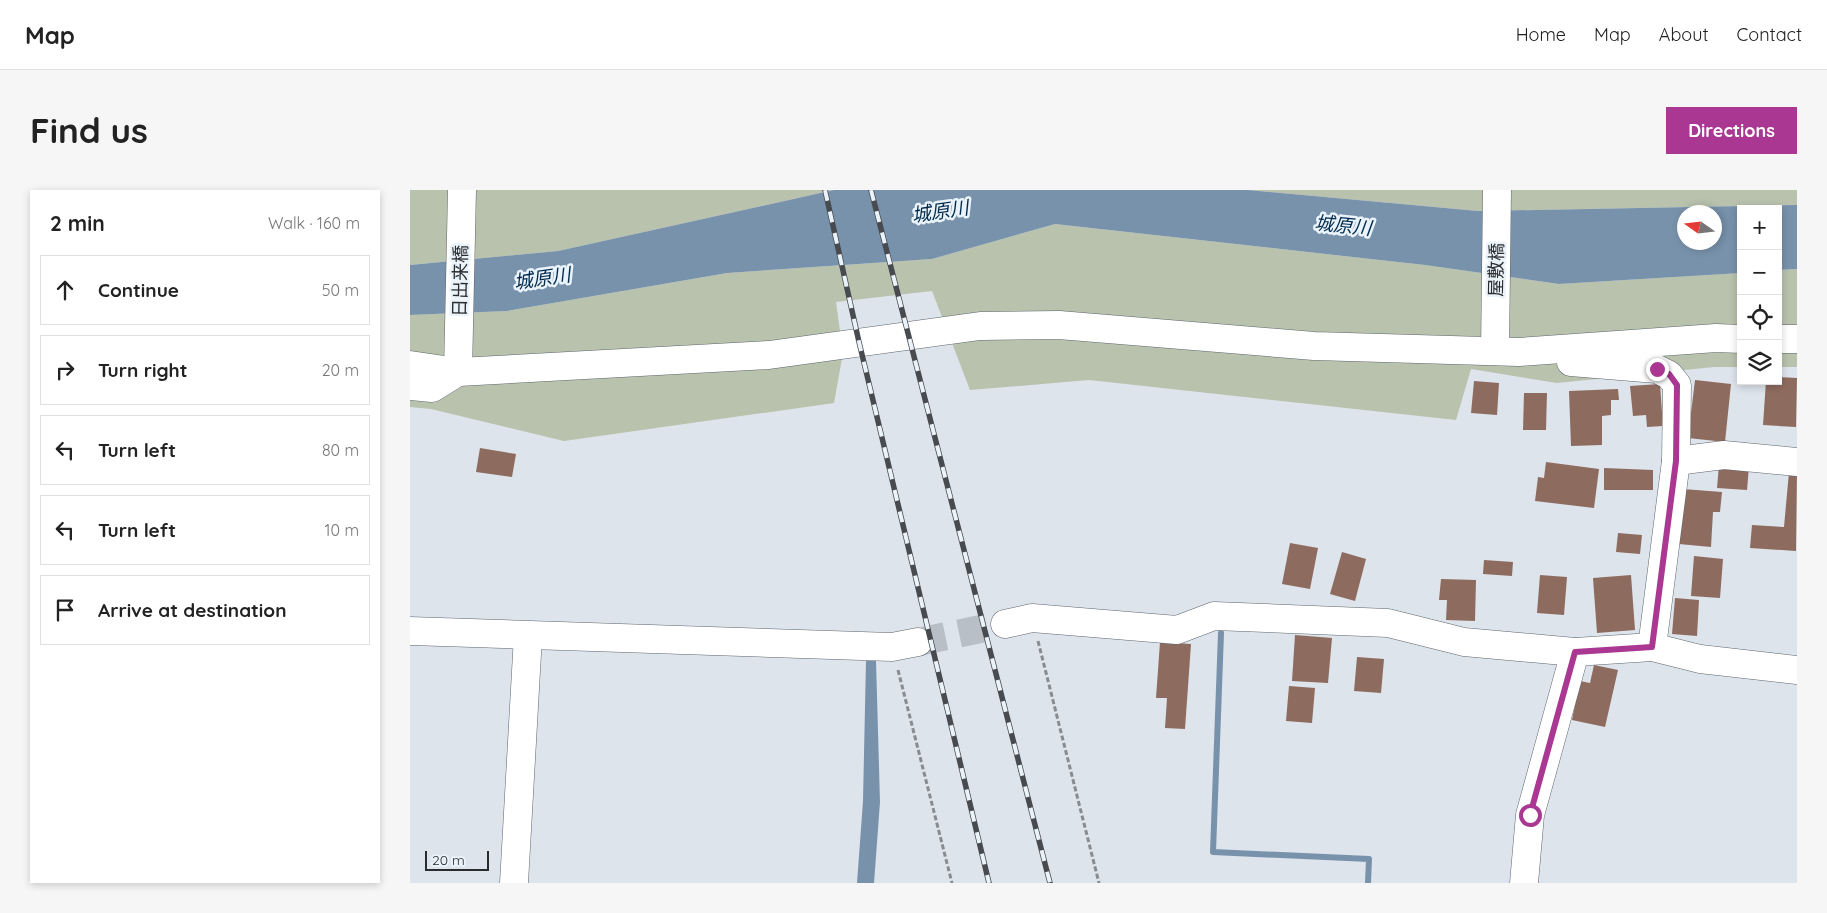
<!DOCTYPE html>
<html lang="en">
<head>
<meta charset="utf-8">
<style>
  :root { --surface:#fff; --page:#f6f6f6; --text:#222; --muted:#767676; --line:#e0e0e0; --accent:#aa3893 }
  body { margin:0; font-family:Quicksand,"Noto Sans JP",sans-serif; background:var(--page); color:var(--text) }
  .controls { position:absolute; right:15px; top:15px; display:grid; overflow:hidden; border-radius:0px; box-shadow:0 2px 8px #0003 }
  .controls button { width:45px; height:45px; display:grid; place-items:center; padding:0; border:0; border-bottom:1px solid var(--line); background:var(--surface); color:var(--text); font:25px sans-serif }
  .compass { position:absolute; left:1267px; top:15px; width:45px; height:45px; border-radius:50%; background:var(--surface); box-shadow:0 2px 8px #0003; rotate:284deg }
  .scale { position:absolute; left:15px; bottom:12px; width:64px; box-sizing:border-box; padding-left:5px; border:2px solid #292c2f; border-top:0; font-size:14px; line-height:18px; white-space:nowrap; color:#292c2f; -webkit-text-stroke:4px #eaf2fa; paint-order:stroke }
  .stop { position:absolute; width:15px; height:15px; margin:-11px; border:4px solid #aa3893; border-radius:50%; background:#fff }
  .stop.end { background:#aa3893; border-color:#fff; box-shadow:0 1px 5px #0008 }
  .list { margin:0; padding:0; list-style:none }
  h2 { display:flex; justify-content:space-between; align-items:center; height:65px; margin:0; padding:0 20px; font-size:21px }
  h2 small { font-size:16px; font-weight:400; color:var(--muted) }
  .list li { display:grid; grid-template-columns:32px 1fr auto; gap:15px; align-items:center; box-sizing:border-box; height:70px; margin:0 10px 10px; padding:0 10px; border:1px solid var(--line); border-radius:0px }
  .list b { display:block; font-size:19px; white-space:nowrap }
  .list em { font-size:16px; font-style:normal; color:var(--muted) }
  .icon { flex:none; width:28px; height:28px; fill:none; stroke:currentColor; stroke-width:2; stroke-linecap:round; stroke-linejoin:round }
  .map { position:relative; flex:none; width:1387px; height:693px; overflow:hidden; border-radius:0px }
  header { display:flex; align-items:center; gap:30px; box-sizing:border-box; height:70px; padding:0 25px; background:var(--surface); border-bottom:1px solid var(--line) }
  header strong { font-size:24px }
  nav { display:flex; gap:28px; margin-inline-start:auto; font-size:18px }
  .intro { display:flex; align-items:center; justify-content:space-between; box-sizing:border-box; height:120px; padding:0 30px }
  h1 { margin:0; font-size:35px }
  .button { padding:12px 22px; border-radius:0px; background:var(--accent); color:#fff; font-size:18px; font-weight:700 }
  main { display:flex; gap:30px; padding:0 30px }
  aside { flex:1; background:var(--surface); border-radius:0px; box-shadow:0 2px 8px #0003 }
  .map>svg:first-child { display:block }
  .green { fill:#b9c2ad }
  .water { fill:#7892ab; fill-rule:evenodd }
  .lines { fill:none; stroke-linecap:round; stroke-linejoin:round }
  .stream { stroke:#7892ab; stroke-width:6 }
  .building { fill:#8e6b5f }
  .minor-tunnel { stroke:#b9bfc6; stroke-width:28; stroke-dasharray:28 14; stroke-linecap:butt }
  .minor-casing { stroke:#5e656c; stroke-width:29 }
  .path { stroke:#878c91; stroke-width:3; stroke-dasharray:5 2.5; stroke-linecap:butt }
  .minor { stroke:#fff; stroke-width:28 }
  .rail-casing { stroke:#474a4e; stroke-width:5.5 }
  .rail { stroke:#eaf2fa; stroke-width:4; stroke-dasharray:11; stroke-linecap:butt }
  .route { stroke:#aa3893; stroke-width:6 }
  .labels { text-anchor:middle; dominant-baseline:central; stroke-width:5; stroke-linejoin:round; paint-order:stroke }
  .street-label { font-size:18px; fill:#292c2f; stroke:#eaf2fa }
  .water-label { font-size:19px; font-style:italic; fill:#002b4e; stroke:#eaf2fa }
</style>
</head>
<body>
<header>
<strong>Map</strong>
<nav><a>Home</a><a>Map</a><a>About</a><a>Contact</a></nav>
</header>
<div class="intro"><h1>Find us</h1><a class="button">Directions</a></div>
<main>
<aside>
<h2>2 min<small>Walk · 160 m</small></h2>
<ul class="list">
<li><svg class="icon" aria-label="ahead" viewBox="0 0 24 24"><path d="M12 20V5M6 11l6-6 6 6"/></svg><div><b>Continue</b></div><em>50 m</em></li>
<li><svg class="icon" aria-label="right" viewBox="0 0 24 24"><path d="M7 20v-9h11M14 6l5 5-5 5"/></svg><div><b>Turn right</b></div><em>20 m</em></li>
<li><svg class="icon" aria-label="left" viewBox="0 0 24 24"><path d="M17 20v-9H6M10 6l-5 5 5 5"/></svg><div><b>Turn left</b></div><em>80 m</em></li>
<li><svg class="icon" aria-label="left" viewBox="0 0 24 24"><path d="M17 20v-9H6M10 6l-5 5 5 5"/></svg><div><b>Turn left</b></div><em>10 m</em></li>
<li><svg class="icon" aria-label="arrive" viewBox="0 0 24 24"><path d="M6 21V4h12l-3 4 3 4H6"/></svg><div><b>Arrive at destination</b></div></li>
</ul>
</aside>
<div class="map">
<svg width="1387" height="693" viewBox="0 0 1387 693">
  <rect width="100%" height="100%" fill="#dde4ec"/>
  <g class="green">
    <path d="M0 0H424L148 61 0 75Z"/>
    <path d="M838 0H1387V15L1068 21Z"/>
    <path d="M645 34 1015 75 1149 94 1331 83V177H1304L1147 193 1061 179 1046 230 679 190 560 200 522 101 426 112 433 163 424 213 154 251 21 219 0 217V125L97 121 317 83 522 69Z"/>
    <path d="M1387 79V177H1368V80Z"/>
  </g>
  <g class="water">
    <path d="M424 0H838L1068 21 1387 15V79L1368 80V19H1331V83L1149 94 1015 75 645 34 522 69 317 83 97 121 0 125V75L148 61ZM1274 22H1304V52H1274Z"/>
    <path d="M456 471H466L470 612 464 693H447L453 611Z"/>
  </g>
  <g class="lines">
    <path class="stream" d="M811 443 803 662 959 669 958 693"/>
  </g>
  <g class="building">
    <path d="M1368 187 1387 188 1386 237 1353 235 1356 191H1368Z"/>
    <path d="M1285 190 1321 194 1315 252 1278 248Z"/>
    <path d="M1064 191 1089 193 1087 225 1061 223Z"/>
    <path d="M1250 194 1253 236 1237 237 1236 225 1223 226 1220 196Z"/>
    <path d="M1208 199 1209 210H1201V225L1192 226V255L1161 256 1159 201Z"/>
    <path d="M1114 203H1137L1136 240H1113Z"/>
    <path d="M70 258 106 264 102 287 66 282Z"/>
    <path d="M1136 272 1189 279 1184 318 1125 311 1128 287 1134 288Z"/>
    <path d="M1309 275 1339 277 1337 300 1307 298Z"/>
    <path d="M1194 278 1243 280V300H1194Z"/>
    <path d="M1379 282 1387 283 1386 361 1340 358 1342 335 1374 337Z"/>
    <path d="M1273 299 1312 302 1310 322H1303L1301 357 1269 354Z"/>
    <path d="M1208 343 1232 345 1230 364 1206 362Z"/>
    <path d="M880 353 908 358 900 399 872 394Z"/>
    <path d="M932 362 956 369 945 411 920 404Z"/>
    <path d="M1284 366 1313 369 1310 408 1281 406Z"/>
    <path d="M1074 370 1103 372 1102 386 1073 384Z"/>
    <path d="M1130 385 1157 387 1154 425 1127 423Z"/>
    <path d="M1221 385 1225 440 1187 443 1183 388Z"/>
    <path d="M1031 389 1066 390 1065 431 1036 430 1037 410H1029Z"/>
    <path d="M1265 408 1289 410 1287 446 1262 444Z"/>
    <path d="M885 445 922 448 918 493 882 491Z"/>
    <path d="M750 452 781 454 775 539 755 538 757 508H746Z"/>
    <path d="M947 467 974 469 971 503 944 501Z"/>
    <path d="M1184 475 1208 480 1195 537 1162 530 1170 491 1180 493Z"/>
    <path d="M879 496 905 498 902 533 876 531Z"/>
  </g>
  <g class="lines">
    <path class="minor-tunnel" d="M508 452 595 434"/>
    <defs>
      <g id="minor">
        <path d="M1368 149H1387"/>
        <path d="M1085 161 1087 0"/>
        <path d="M1161 172 1247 179 1259 185 1267 195 1266 271 1242 457"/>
        <path d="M0 175 48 182 359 165 570 136 649 135 904 156 1109 162 1306 148 1331 149"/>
        <path d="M48 182 52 0"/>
        <path d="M0 196 22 198 48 182"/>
        <path d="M1266 271 1314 265 1387 272"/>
        <path d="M595 434 622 428 767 440 804 426 978 433 1054 452 1165 462 1242 457 1290 469 1387 480"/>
        <path d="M0 441 482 457 508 452"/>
        <path d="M104 693 118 446"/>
        <path d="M1114 693 1120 625 1165 462"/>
      </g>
    </defs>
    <use href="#minor" class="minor-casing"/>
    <g class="path">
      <path d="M628 451 689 693"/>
      <path d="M488 480 542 693"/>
    </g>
    <use href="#minor" class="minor"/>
    <defs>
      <g id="rail">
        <path d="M415 0 449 152 579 693"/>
        <path d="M461 0 640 693"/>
      </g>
    </defs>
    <use href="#rail" class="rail-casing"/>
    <use href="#rail" class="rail"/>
  </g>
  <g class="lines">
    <path class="route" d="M1120 625 1165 462 1242 457 1266 271 1267 195 1259 184 1247 179"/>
  </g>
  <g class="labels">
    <g class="street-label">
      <text transform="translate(1086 80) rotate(-89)">屋敷橋</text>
      <text transform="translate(50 91) rotate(-89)">日出来橋</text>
    </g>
    <g class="water-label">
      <text transform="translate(530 21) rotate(-8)">城原川</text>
      <text transform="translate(933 35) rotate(6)">城原川</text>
      <text transform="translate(132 88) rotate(-8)">城原川</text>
    </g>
  </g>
</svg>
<div class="controls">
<button>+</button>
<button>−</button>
<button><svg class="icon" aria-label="locate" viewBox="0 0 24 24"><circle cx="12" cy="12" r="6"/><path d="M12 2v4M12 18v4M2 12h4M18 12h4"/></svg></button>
<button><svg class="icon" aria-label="layers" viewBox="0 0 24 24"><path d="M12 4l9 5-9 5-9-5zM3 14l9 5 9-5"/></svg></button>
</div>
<svg class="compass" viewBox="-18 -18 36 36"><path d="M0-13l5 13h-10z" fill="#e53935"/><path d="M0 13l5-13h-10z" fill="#767676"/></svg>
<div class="scale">20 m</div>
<div class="stop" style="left:1120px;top:625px"></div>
<div class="stop end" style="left:1247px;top:179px"></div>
</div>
</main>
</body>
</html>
